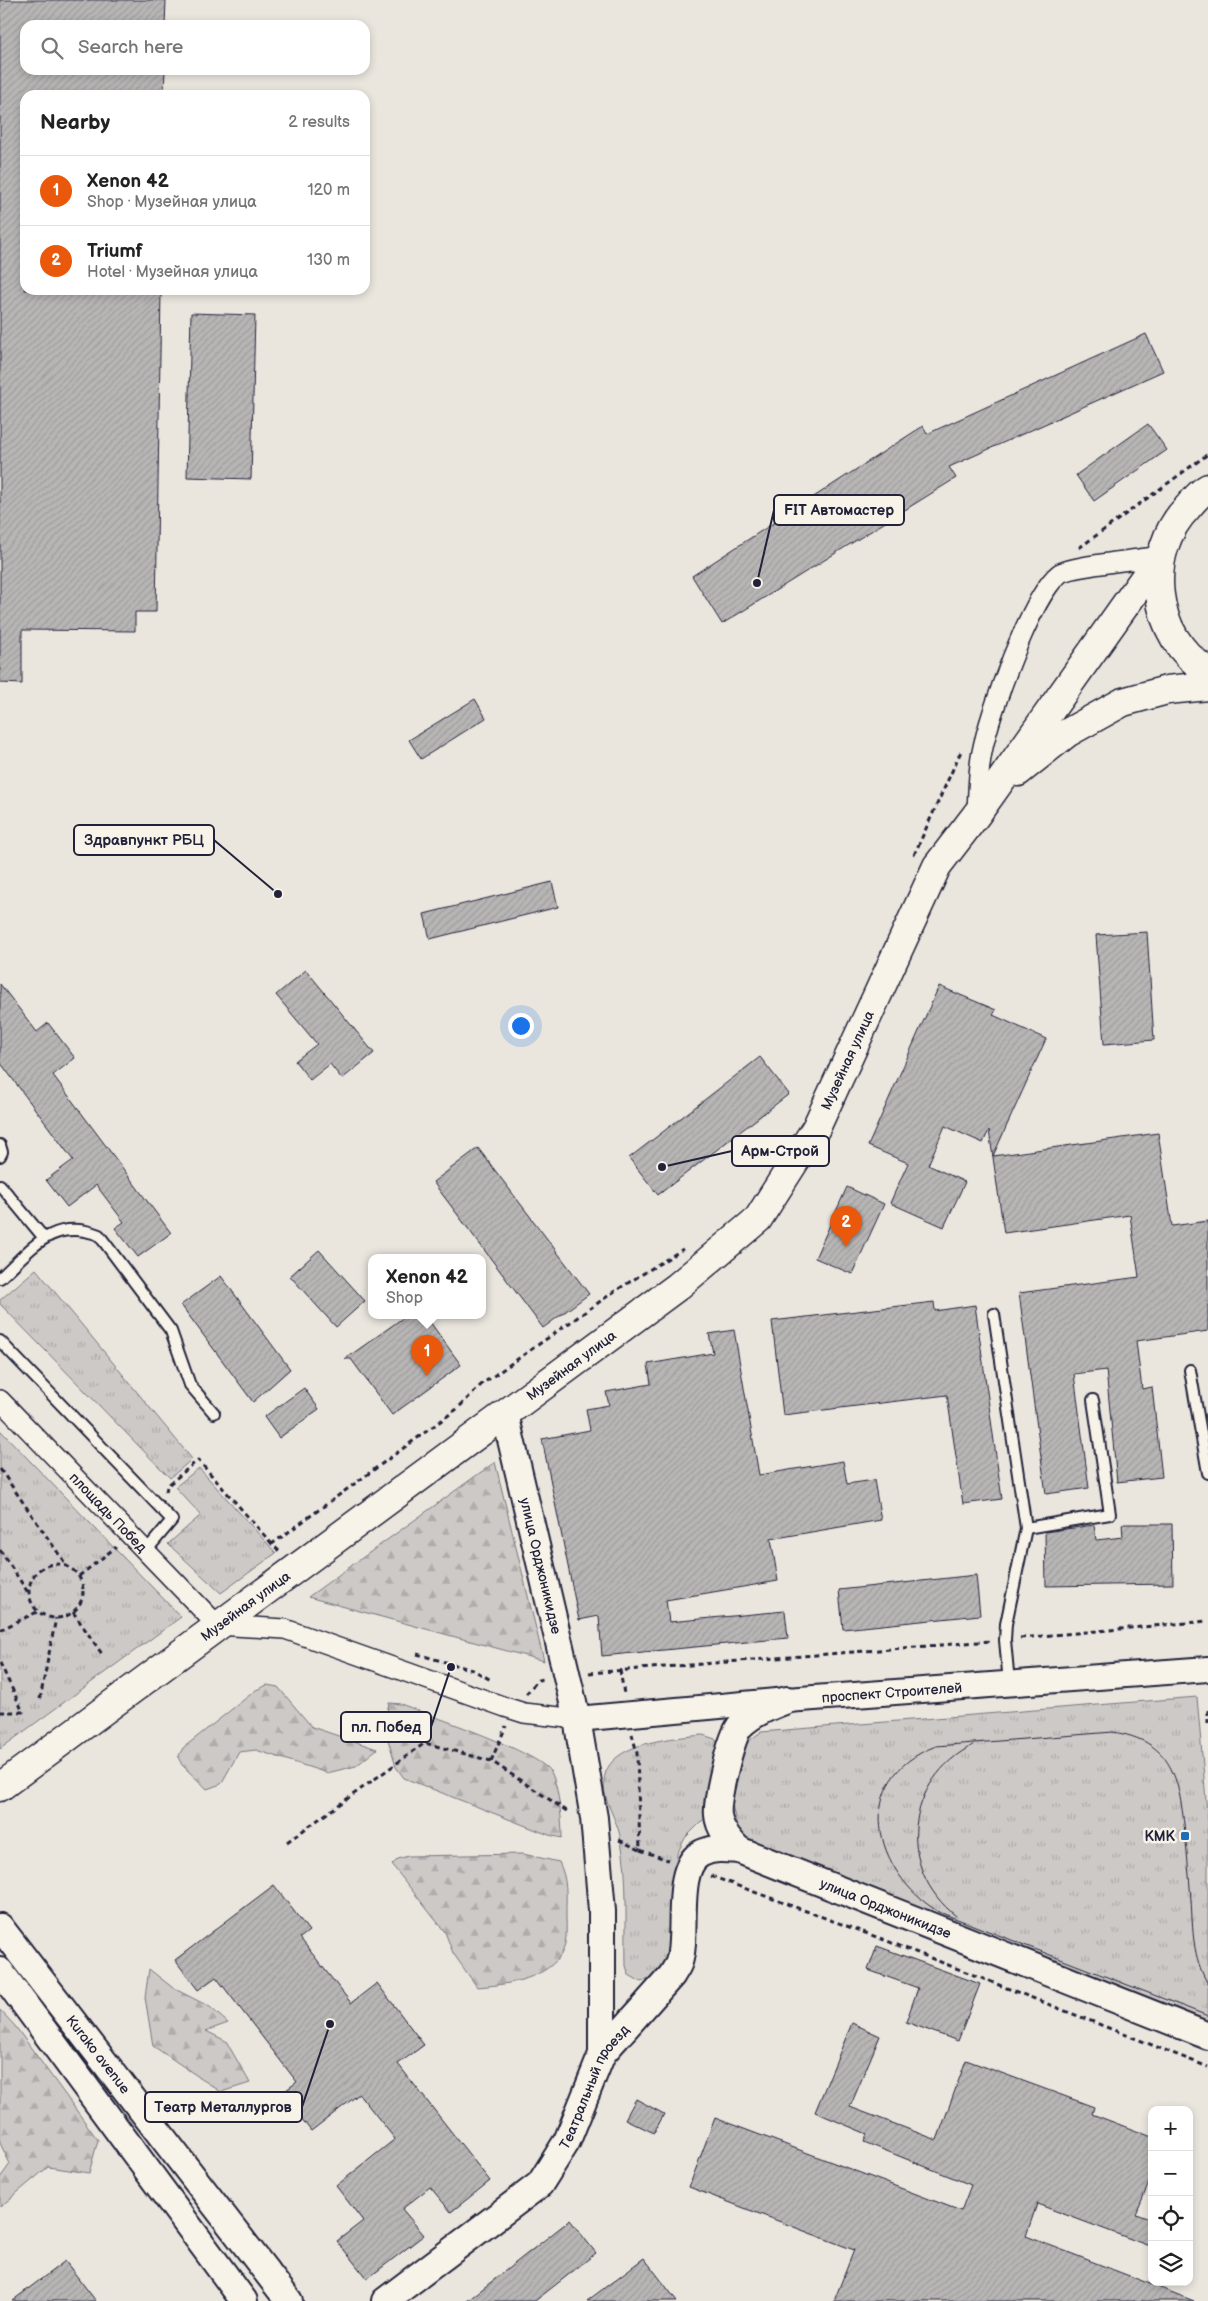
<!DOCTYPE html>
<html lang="en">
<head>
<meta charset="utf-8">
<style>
  :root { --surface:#fff; --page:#f2f2f2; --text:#222; --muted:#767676; --line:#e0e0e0; --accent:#ea580c }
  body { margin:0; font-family:"Balsamiq Sans",sans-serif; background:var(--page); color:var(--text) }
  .controls { position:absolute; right:15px; bottom:15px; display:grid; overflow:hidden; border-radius:10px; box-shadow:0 2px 8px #0003 }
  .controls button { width:45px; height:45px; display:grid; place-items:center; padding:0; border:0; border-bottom:1px solid var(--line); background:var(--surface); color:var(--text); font:25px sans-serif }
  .you { position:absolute; left:520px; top:1025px; width:18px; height:18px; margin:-12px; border:4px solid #fff; border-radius:50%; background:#1a73e8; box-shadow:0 0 0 8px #1a73e833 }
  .badge { display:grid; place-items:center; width:32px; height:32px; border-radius:50%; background:var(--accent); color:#fff; font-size:16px; font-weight:700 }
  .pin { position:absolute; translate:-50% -41px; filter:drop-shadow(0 1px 2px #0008) }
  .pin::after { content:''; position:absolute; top:26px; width:18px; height:15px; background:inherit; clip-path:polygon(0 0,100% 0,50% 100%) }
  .popup { position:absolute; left:368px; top:1254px; width:118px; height:65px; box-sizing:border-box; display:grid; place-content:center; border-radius:10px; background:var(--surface); filter:drop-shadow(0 1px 4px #0005); font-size:16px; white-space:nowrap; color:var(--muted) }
  .popup b { font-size:19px; color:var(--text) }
  .popup::after { content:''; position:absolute; left:50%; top:100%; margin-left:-10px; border:10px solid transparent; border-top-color:var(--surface) }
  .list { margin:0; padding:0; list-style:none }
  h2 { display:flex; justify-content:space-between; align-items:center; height:65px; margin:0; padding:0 20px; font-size:21px }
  h2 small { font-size:16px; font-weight:400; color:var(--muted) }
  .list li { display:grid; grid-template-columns:32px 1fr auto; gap:15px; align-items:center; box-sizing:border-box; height:70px; padding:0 20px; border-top:1px solid var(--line) }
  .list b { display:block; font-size:19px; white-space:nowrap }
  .list p { margin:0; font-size:16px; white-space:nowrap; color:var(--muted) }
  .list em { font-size:16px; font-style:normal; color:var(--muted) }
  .icon { flex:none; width:28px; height:28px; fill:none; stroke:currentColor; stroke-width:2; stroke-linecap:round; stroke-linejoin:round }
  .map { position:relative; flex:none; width:1208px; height:2301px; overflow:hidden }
  .search { position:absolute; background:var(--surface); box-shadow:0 2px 8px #0003; left:20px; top:20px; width:350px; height:55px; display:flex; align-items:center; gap:12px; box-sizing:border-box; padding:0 18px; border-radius:15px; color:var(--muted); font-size:19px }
  .panel { position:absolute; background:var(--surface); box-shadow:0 2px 8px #0003; left:20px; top:90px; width:350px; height:205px; border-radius:15px }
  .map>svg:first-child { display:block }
  .grass { fill:url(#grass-tufts); stroke:#787680 }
  .forest { fill:url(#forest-firs); stroke:#787680 }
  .building { fill:url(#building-hatch); stroke:#22223b }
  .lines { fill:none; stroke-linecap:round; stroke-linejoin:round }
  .service-casing { stroke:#22223b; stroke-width:14 }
  .minor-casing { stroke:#22223b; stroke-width:22 }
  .tertiary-casing { stroke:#22223b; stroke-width:28 }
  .secondary-casing { stroke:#22223b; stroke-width:30 }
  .primary-casing { stroke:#22223b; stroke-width:31 }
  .path { stroke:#22223b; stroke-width:3; stroke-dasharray:5 4; stroke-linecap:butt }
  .service { stroke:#f7f3e8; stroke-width:10 }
  .minor { stroke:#f7f3e8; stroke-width:19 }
  .tertiary { stroke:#f7f3e8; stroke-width:24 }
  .secondary { stroke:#f7f3e8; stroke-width:26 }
  .primary { stroke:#f7f3e8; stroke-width:28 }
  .tram { stroke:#22223b; stroke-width:1 }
  .poi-dot { fill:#1f6fb2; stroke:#f7f3e8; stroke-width:2 }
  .labels { text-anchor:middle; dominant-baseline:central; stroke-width:5; stroke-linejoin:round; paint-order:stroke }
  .street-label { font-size:14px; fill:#22223b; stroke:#f7f3e8 }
  .poi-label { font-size:14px; font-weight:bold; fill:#22223b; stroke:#f7f3e8; text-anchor:end }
  .leader { fill:none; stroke:#22223b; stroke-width:2 }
  .callout-dot { fill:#22223b; stroke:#f7f3e8; stroke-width:2 }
  .callout { fill:#f7f3e8; stroke:#22223b; stroke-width:2 }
  .callout-label { font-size:15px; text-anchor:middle; font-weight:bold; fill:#22223b }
</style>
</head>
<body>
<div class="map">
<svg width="1208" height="2301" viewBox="0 0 1208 2301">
  <defs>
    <pattern id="grass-tufts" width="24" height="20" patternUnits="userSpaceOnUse" patternTransform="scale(1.25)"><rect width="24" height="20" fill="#cdc9c6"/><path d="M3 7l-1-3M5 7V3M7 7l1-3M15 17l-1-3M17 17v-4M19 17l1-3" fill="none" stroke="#b0acab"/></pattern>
    <pattern id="forest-firs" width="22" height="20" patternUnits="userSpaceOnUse" patternTransform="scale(1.25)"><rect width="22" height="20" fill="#cdc9c6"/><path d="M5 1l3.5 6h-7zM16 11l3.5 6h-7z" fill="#b0acab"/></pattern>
    <pattern id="building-hatch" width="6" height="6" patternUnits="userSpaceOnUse" patternTransform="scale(1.25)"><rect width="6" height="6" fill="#b8b6b5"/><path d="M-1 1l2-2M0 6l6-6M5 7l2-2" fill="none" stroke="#9e9c9d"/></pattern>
  </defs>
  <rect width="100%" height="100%" fill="#eae6de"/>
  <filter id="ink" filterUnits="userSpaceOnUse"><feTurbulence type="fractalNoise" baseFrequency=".02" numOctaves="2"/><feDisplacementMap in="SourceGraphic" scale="10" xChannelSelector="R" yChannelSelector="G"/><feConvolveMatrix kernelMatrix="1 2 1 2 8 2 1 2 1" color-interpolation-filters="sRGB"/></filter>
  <g filter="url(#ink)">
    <g class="grass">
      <path d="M36 1269 192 1459 170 1478 0 1304V1300Z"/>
      <path d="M0 1430 181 1617 0 1749Z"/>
      <path d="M199 1468 276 1553 221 1593 168 1544 201 1515 175 1487Z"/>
      <path d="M1197 1697 1208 1823V2022L754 1843 744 1837 737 1826 729 1792 741 1750 750 1740 761 1732Z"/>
      <path d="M703 1735 715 1739 719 1746 706 1817 685 1838 677 1854 669 1957 658 1976 641 1982 629 1975 626 1966C625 1923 629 1878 620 1836 617 1820 604 1802 604 1785 602 1742 673 1738 703 1735Z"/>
    </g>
    <g class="forest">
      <path d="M495 1462 544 1661 308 1597Z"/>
      <path d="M267 1685 278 1687 312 1727 377 1749 356 1766 327 1773 256 1750 239 1752 221 1784 207 1789 182 1765 178 1757 183 1748 256 1690Z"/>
      <path d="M389 1703 401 1704C428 1715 543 1753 552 1774 559 1789 562 1821 562 1838L549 1835 404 1778 396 1767 384 1726Z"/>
      <path d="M523 1854 559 1862C568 1881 566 1894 566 1914 566 1927 568 1945 560 1956 543 1980 504 1985 477 1987L453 1953 445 1932 392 1865 398 1859 408 1856Z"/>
      <path d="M149 1969 173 1988 210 2007 228 2023 206 2031 226 2041 250 2083 221 2092 153 2046 145 1997Z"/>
      <path d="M0 2010 15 2026 98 2140 89 2173 48 2167 0 2207V2178L10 2164 0 2143Z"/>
    </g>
    <g class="building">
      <path d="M0 0H166L165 25H25V70H165L164 95H25V290H161L156 612H135V631L22 630V684L0 683Z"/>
      <path d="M191 313 255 315 251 479 187 477Z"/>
      <path d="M1146 334 1163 371 949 467 956 478 722 624 692 576 923 426 927 434Z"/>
      <path d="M1148 424 1167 450 1094 501 1076 475Z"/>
      <path d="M475 699 486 718 421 759 409 740Z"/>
      <path d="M552 882 558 907 430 939 424 914Z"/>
      <path d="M1147 932 1154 1040 1104 1044 1096 935Z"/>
      <path d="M306 970 374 1053 342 1079 330 1064 310 1080 295 1061 317 1044 276 995Z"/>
      <path d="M0 984 37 1032 48 1023 75 1058 53 1075 171 1233 138 1257 115 1228 124 1222 96 1185 67 1207 46 1180 73 1160 0 1062Z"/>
      <path d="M939 986 996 1010 993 1015 1046 1039 993 1156 1158 1133 1172 1226 1208 1221V1331L1136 1341 1142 1389 1152 1387 1162 1477 1117 1482 1106 1370 1074 1374 1089 1488 1046 1494 1019 1293 1139 1277 1130 1215 1004 1233 989 1130 983 1143 945 1126 928 1165 965 1182 944 1227 890 1203 908 1163 868 1146Z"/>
      <path d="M760 1057 789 1094 658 1195 629 1158Z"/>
      <path d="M478 1148 589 1294 543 1328 433 1182Z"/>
      <path d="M847 1187 884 1204 852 1274 815 1258Z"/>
      <path d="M319 1250 365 1301 336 1327 290 1276Z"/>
      <path d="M221 1276 290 1369 253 1402 181 1305Z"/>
      <path d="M934 1302 935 1311 975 1305 1002 1499 963 1504 947 1395 783 1415 772 1321Z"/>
      <path d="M407 1315H425L461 1365 392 1415 351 1359H345Z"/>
      <path d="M734 1330 759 1475 843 1461 847 1484 874 1480 881 1520 771 1539 778 1581 666 1600 669 1622 785 1611 788 1638 602 1656 599 1616 579 1620 542 1439 590 1430 586 1409 609 1405 606 1392 651 1384 648 1364 713 1353 709 1334Z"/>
      <path d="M304 1388 319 1409 279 1438 264 1417Z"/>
      <path d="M1122 1524H1172L1173 1584 1046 1586 1045 1532 1094 1525 1096 1540 1123 1537Z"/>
      <path d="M976 1575 980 1615 843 1629 839 1590Z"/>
      <path d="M274 1885 309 1931 300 1938 351 2003 377 1983 424 2045 398 2064 490 2181 451 2212 430 2187 402 2209 424 2235 367 2279 337 2241 363 2221 336 2186 395 2139 359 2094 311 2131 282 2093 297 2082 216 1977 198 1990 175 1960Z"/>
      <path d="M877 1946 980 1984 958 2041 906 2022 918 1988 868 1970Z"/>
      <path d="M852 2023 880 2036 850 2107 937 2140 966 2060 1094 2107 1092 2114 1152 2137V2176L1136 2214 1152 2220V2247L1037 2204 1026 2236 1194 2301H834L854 2250 689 2187 715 2118 961 2211 971 2185 864 2142 867 2134 815 2112Z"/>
      <path d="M636 2099 664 2114 654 2133 625 2119Z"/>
      <path d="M570 2220 596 2253 535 2301H467Z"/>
      <path d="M644 2258 677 2301H587Z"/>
      <path d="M65 2261 96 2301H12Z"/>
    </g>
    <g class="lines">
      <defs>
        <g id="service">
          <path d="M0 1145 2 1152 0 1156"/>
          <path d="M0 1185 44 1238"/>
          <path d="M0 1278C32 1249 52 1217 99 1235L171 1331 190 1385 214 1413"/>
          <path d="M994 1314 1026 1528 1006 1624 1005 1640 1009 1683"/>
          <path d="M0 1341 172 1520 146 1551"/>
          <path d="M1190 1370 1208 1473"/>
          <path d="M1026 1528 1110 1514 1093 1400"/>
        </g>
        <g id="minor">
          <path d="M977 813C978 793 978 771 982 752 989 715 1031 596 1059 574 1069 566 1143 559 1160 556"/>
          <path id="s1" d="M0 1400 217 1625 285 1629 505 1707 524 1713 577 1719"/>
        </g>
        <g id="tertiary">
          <path id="s2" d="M577 1719 787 1700 1208 1669"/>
        </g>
        <g id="secondary">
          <path id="s3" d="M505 1414 577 1719 594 1818 602 1911V2054"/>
          <path id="s4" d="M787 1700C771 1706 753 1713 740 1726 731 1736 716 1800 718 1815 719 1829 730 1841 739 1850L1208 2036"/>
          <path id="s5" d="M0 1927 289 2301"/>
          <path d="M0 1971 244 2301"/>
          <path id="s6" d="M385 2301 540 2184 567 2141 602 2054 672 1975C674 1971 678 1966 679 1962 688 1935 673 1866 702 1853 714 1847 727 1849 739 1850"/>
        </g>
        <g id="primary">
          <path d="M1208 488C1200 492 1194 500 1188 507 1143 552 1151 638 1208 671"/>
          <path d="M1018 772 1067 733 1123 702 1167 690 1208 686"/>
          <path id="s7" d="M0 1787 677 1287 758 1219 816 1128 937 866 977 814 1160 556"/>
        </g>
      </defs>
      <use href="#service" class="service-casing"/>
      <use href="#minor" class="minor-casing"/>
      <use href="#tertiary" class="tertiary-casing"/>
      <use href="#secondary" class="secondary-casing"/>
      <use href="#primary" class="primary-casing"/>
      <g class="path">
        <path d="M1079 548 1208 454"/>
        <path d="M914 855 962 749"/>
        <path d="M0 1469 67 1566"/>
        <path d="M166 1492 167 1486 198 1460 272 1544"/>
        <path d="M0 1550 29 1594"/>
        <path d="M279 1551 272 1544 457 1409 482 1384 615 1291 683 1249"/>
        <circle cx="56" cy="1591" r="27"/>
        <path d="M79 1576 116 1547"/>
        <path d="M73 1612 102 1654"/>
        <path d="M0 1630 39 1611"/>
        <path d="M1020 1638 1208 1621"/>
        <path d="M417 1654 473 1670 491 1680"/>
        <path d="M0 1663 23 1712H0"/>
        <path d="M620 1670 624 1694"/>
        <path d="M589 1673 991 1641"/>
        <path d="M526 1694 538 1680 545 1679"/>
        <path d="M40 1699 56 1618"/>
        <path d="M1208 1710V1728"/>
        <path d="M491 1761 506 1726"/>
        <path d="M619 1840 640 1850 637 1753 632 1734"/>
        <path d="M287 1842 425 1743 491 1761 570 1813"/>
        <path d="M640 1850 668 1860"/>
        <path d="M711 1876 882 1939 1208 2067"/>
      </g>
      <use href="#service" class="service"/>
      <use href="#minor" class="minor"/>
      <use href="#tertiary" class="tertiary"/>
      <use href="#secondary" class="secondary"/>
      <use href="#primary" class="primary"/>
      <g class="tram">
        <path d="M956 1916C895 1868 905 1780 973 1745"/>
        <path d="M1208 1984C1192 1957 1193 1930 1191 1900 1189 1875 1187 1849 1184 1824 1178 1774 1170 1741 1113 1732L936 1746C850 1778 873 1873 939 1912L1208 2016"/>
      </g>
    </g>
  </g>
  <rect class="poi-dot" x="1180" y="1831" width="10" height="10" rx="2.5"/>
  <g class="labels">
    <g class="street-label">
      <text stroke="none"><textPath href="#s7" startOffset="1130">Музейная улица</textPath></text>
      <text stroke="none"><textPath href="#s7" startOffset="710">Музейная улица</textPath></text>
      <text stroke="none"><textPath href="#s1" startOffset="156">площадь Побед</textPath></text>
      <text stroke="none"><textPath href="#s3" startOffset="156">улица Орджоникидзе</textPath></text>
      <text stroke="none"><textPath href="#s7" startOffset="305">Музейная улица</textPath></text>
      <text stroke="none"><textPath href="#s2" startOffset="316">проспект Строителей</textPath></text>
      <text stroke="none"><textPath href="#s4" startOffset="346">улица Орджоникидзе</textPath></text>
      <text stroke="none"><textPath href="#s5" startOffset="161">Kurako avenue</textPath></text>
      <text stroke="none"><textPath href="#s6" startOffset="306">Театральный проезд</textPath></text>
    </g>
    <g class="poi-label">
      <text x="1175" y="1836">КМК</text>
    </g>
  </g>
  <path class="leader" d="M757 583L774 510M278 894L214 840M662 1167L732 1151M451 1667L431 1727M330 2024L302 2107"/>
  <g class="callout-dot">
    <circle cx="757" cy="583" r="5"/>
    <circle cx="278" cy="894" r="5"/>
    <circle cx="662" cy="1167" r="5"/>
    <circle cx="451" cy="1667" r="5"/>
    <circle cx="330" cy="2024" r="5"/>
  </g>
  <g class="callout">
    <rect x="774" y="495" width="130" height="30" rx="5"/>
    <rect x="74" y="825" width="140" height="30" rx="5"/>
    <rect x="732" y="1136" width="97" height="30" rx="5"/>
    <rect x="341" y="1712" width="90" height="30" rx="5"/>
    <rect x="145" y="2092" width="157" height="30" rx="5"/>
  </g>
  <g class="callout-label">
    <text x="839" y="515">FIT Автомастер</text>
    <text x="144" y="845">Здравпункт РБЦ</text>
    <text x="780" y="1156">Арм-Строй</text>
    <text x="386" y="1732">пл. Побед</text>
    <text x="223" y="2112">Театр Металлургов</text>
  </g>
</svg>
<div class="controls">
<button>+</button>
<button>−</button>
<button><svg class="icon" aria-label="locate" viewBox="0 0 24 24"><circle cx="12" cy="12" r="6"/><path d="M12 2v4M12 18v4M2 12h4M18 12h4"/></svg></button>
<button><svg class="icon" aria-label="layers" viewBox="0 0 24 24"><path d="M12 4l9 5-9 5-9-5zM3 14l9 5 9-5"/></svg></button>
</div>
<div class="you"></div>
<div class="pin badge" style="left:427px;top:1376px">1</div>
<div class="popup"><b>Xenon 42</b>Shop</div>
<div class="pin badge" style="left:846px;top:1247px">2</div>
<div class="search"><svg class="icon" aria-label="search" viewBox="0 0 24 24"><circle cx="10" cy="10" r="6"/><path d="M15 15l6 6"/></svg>Search here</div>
<section class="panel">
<h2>Nearby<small>2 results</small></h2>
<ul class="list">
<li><span class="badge">1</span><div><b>Xenon 42</b><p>Shop · Музейная улица</p></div><em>120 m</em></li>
<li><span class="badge">2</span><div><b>Triumf</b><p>Hotel · Музейная улица</p></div><em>130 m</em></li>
</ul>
</section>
</div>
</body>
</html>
